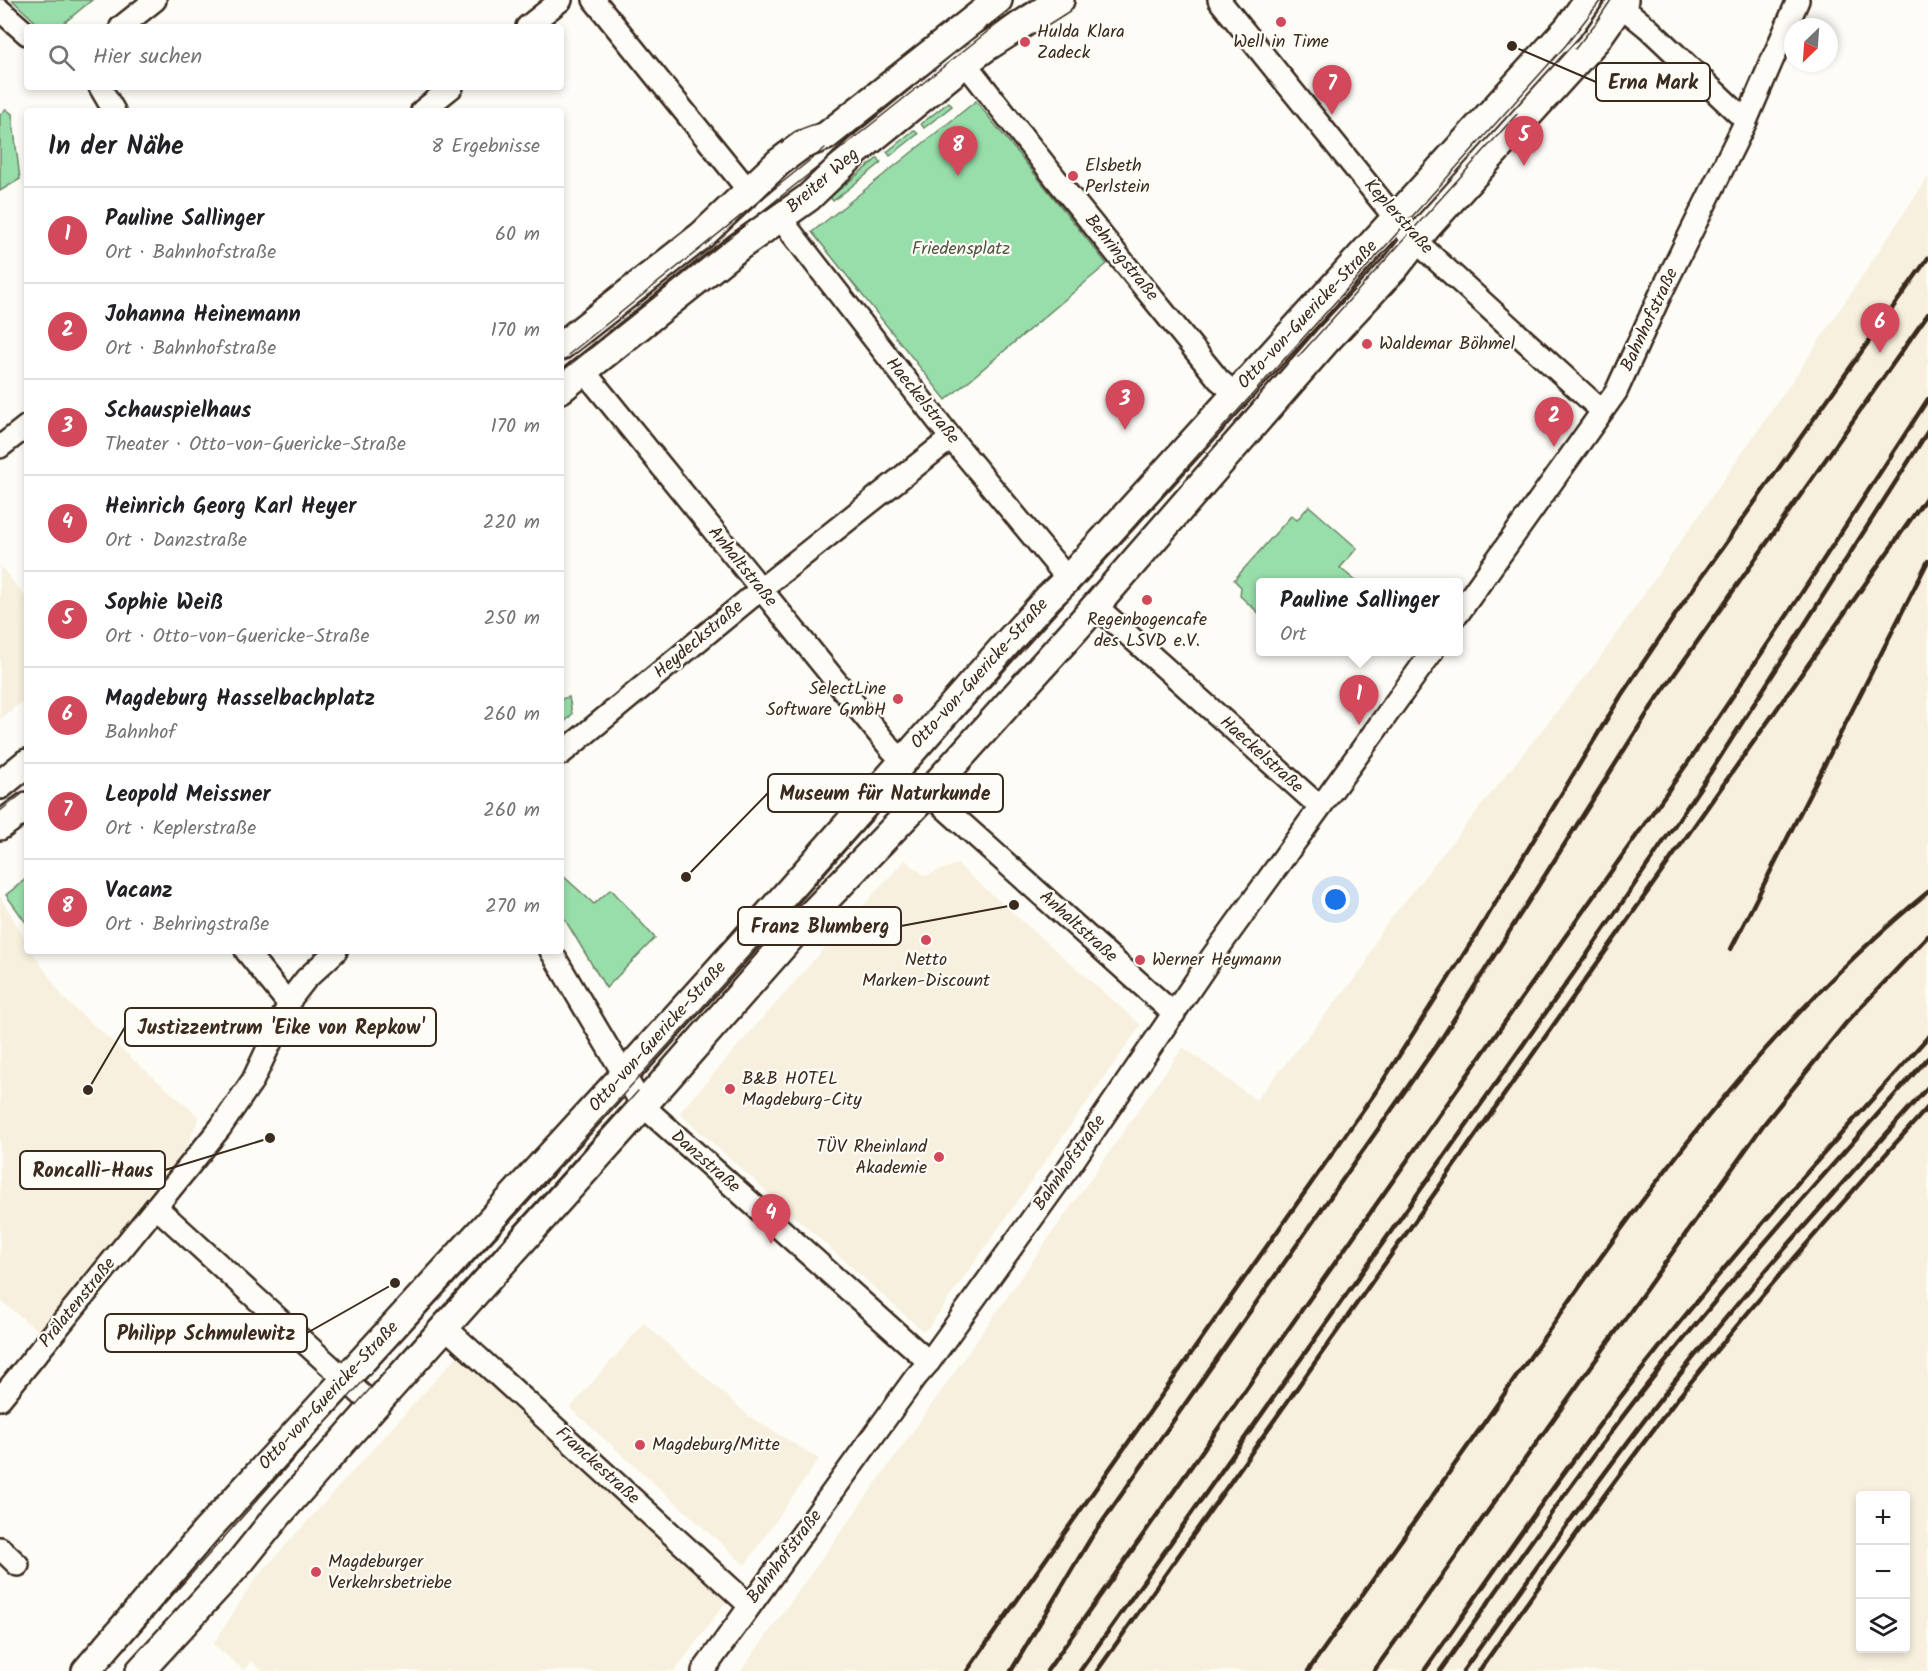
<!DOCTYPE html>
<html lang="de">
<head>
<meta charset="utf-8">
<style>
  :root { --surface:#fff; --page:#f2f2f2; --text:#202124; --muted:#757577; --line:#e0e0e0; --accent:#d1495b }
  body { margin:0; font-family:Kalam,sans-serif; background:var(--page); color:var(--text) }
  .controls { position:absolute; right:18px; bottom:18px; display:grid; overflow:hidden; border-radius:6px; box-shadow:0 3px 9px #0003 }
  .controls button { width:54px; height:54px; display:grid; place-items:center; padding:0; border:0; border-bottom:2px solid var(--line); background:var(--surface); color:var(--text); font:30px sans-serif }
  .compass { position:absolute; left:1784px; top:18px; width:54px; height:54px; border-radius:50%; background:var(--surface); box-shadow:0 3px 9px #0003; rotate:205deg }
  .you { position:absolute; left:1336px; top:900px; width:21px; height:21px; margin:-15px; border:4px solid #fff; border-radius:50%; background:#1a73e8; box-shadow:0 0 0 9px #1a73e833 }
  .badge { display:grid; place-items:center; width:39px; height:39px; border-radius:50%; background:var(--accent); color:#fff; font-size:20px; font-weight:700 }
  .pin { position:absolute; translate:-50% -50px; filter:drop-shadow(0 2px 3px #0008) }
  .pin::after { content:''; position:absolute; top:32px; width:21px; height:18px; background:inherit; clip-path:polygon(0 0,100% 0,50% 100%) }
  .popup { position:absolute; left:1256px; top:578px; width:207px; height:78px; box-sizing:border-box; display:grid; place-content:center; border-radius:6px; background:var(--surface); filter:drop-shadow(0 2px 4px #0005); font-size:20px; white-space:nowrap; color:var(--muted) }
  .popup b { font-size:22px; color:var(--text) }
  .popup::after { content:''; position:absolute; left:50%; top:100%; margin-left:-12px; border:12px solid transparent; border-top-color:var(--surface) }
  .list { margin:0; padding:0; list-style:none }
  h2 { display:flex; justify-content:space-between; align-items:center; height:78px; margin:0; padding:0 24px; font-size:26px }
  h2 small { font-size:20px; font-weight:400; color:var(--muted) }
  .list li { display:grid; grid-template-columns:39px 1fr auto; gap:18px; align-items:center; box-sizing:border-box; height:96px; padding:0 24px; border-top:2px solid var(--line) }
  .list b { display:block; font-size:22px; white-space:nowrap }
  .list p { margin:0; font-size:20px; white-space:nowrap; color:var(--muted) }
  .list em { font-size:20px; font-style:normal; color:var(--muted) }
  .icon { flex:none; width:33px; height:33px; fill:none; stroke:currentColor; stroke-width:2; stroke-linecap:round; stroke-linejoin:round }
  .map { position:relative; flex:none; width:1928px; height:1671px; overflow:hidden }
  .search { position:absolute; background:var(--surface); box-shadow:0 3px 9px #0003; left:24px; top:24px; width:540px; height:66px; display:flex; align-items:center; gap:15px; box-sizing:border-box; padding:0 21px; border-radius:6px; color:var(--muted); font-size:22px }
  .panel { position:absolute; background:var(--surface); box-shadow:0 3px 9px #0003; left:24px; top:108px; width:540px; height:846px; border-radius:6px }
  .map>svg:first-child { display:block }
  .built { fill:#f8f0de; fill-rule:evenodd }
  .green { fill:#98deab; stroke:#6a8464; stroke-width:1.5 }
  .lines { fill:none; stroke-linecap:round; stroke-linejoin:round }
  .minor-casing { stroke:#3b2a1e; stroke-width:26 }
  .tertiary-casing { stroke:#3b2a1e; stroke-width:32 }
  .minor { stroke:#fdfcf7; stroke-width:21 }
  .tertiary { stroke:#fdfcf7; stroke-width:27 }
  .tram { stroke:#3b2a1e; stroke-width:1.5 }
  .rail { stroke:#3b2a1e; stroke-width:4.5 }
  .poi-dot { fill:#d1495b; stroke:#fdfcf7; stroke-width:2 }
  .labels { text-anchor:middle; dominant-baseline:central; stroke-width:4.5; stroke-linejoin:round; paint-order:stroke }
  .poi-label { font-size:18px; fill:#3b2a1e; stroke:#fdfcf7; text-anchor:start }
  .street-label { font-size:18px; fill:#3b2a1e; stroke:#fdfcf7 }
  .park-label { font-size:18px; fill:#525741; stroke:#fdfcf7 }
  .leader { fill:none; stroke:#3b2a1e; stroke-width:2 }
  .callout-dot { fill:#3b2a1e; stroke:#fdfcf7; stroke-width:2 }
  .callout { fill:#fdfcf7; stroke:#3b2a1e; stroke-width:2 }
  .callout-label { font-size:20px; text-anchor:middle; font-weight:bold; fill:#3b2a1e }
</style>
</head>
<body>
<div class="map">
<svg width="1928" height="1671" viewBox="0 0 1928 1671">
  <rect width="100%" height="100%" fill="#fdfcf7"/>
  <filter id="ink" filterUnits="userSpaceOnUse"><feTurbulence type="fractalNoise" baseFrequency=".0167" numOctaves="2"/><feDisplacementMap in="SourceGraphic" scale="12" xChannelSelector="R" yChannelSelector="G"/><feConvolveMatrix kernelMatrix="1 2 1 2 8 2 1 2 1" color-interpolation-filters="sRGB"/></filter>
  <g filter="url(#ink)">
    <g class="built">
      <path d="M1928 177V1671H741L901 1448 1183 1047 1256 1100 1364 967 1380 932 1599 659 1799 371ZM1860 1496H1906V1648H1860Z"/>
      <path d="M0 565 27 599V698L0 719Z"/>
      <path d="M905 860 925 876 957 864 1141 1025 929 1327 923 1331 679 1113 837 934Z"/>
      <path d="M0 896 27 943V951H32L64 999 199 1117 180 1164 42 1329 37 1330 0 1300Z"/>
      <path d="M644 1323 750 1417 819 1459 745 1565 570 1408Z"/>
      <path d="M458 1355 727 1600 675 1671H263L251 1661 244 1670 213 1644 256 1578Z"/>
    </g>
    <g class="green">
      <path d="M12 0H92L59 27H41Z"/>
      <path d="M976 101 1107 264 946 400 812 232Z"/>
      <path d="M949 102 952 106 924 128 921 124Z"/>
      <path d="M6 109 12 114 20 179 0 191V115Z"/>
      <path d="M914 130 918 134 890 156 887 152Z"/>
      <path d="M878 158 881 163 833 201 830 197Z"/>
      <path d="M1309 506 1357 548 1340 568 1357 582H1260V614L1240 596 1241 587 1234 580 1291 516 1297 520Z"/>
      <path d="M569 697 572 714 561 726V699Z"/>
      <path d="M561 874 594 904 611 889 655 938 606 988 561 913Z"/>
      <path d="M27 878V924L6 895Z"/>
    </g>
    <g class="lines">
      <defs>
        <g id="minor">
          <path d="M594 0 748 190"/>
          <path d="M1219 0 1408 234 1602 411"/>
          <path d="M1621 6 1649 29 1746 121"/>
          <path d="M0 10 27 34"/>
          <path d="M121 27 155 0"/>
          <path d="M527 27 561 0"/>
          <path d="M965 63 1060 184 1219 380 1236 394"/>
          <path d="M100 87 114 111"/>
          <path d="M422 111 452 87"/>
          <path d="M780 218 951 438 1068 579"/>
          <path d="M584 371 891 749 903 760"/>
          <path d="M0 447 27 426"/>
          <path d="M1096 606 1320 807"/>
          <path d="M1458 614 1616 392 1661 293 1746 121 1798 0"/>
          <path d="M561 754 761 589 951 438"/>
          <path d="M928 793 1174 1014"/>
          <path d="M246 951 288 1003"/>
          <path d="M551 951 642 1105 929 1362"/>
          <path d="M156 1207 374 1406"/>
          <path d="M445 1327 749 1605"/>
          <path d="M0 1399 220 1128 253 1080 292 997 306 979 336 951"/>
          <path d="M0 1548 18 1565"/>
          <path d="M703 1671 915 1378 929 1362 1067 1170 1212 957 1432 652"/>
        </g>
        <g id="tertiary">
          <path d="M561 346 702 235 779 162 802 145 826 136 998 0"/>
          <path d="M561 389 740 246 808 198 857 151 965 63 988 46 1060 0"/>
          <path d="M0 785 27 763"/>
          <path d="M0 826 27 806"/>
          <path d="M86 1671 207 1530 624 1075 768 915 1009 641 1048 598 1068 579 1568 28 1588 0"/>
          <path d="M140 1671 241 1561 278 1515 374 1406 624 1127 804 922 928 793 1079 625 1327 340 1397 265 1427 227 1596 40 1624 0"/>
        </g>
      </defs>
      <use href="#minor" class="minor-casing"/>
      <use href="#tertiary" class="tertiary-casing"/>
      <use href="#minor" class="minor"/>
      <use href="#tertiary" class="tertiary"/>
      <g class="tram">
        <path d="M1575 49 1595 24 1611 0"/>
        <path d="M568 355 825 148"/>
        <path d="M1298 357 1517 114"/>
        <path d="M561 372 987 32 1030 0"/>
        <path d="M0 811 27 790"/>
        <path d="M307 1459 638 1091"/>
        <path d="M105 1671 356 1389 698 1012 1566 45 1601 0"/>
      </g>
      <g class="rail">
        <path d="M1731 949 1928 561"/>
        <path d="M967 1671 1377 1090 1476 935 1622 694 1688 596 1928 258"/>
        <path d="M1011 1671 1091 1538 1442 1038 1652 706 1928 314"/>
        <path d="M1047 1671 1689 761 1786 617 1928 399"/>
        <path d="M1080 1671 1588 953 1710 773 1928 431"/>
        <path d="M1097 1671 1928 495"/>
        <path d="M1308 1671C1377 1574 1446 1478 1514 1380 1638 1203 1759 1030 1928 892"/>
        <path d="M1374 1671 1764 1124 1846 1023 1928 936"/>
        <path d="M1424 1671C1497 1567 1569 1462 1647 1363 1736 1250 1832 1144 1928 1037"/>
        <path d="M1440 1671C1508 1575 1575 1477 1647 1385 1736 1272 1832 1165 1928 1058"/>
        <path d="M1463 1671C1532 1574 1600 1476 1674 1382 1754 1280 1842 1184 1928 1087"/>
        <path d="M1479 1671C1542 1582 1604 1493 1671 1407 1753 1303 1840 1205 1928 1107"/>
      </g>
    </g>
  </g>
  <g class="poi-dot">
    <circle cx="1281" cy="22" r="6"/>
    <circle cx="1025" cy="42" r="6"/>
    <circle cx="1073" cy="176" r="6"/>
    <circle cx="1367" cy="344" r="6"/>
    <circle cx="1147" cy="600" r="6"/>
    <circle cx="898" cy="699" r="6"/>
    <circle cx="926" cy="940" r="6"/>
    <circle cx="1140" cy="960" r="6"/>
    <circle cx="730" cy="1089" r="6"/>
    <circle cx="939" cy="1157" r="6"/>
    <circle cx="640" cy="1445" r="6"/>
    <circle cx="316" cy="1572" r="6"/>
  </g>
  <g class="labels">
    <g class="poi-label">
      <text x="1037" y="32">Hulda Klara<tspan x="1037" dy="21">Zadeck</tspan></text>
      <text x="1281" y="42" text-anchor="middle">Well in Time</text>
      <text x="1085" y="166">Elsbeth<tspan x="1085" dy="21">Perlstein</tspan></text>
      <text x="1379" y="344">Waldemar Böhmel</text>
      <text x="1147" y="620" text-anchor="middle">Regenbogencafe<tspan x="1147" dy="21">des LSVD e.V.</tspan></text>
      <text x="886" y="689" text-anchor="end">SelectLine<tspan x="886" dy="21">Software GmbH</tspan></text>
      <text x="926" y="960" text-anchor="middle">Netto<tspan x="926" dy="21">Marken-Discount</tspan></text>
      <text x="1152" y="960">Werner Heymann</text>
      <text x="742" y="1079">B&amp;B HOTEL<tspan x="742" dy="21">Magdeburg-City</tspan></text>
      <text x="927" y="1147" text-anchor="end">TÜV Rheinland<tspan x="927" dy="21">Akademie</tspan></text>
      <text x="652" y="1445">Magdeburg/Mitte</text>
      <text x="328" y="1562">Magdeburger<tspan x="328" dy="21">Verkehrsbetriebe</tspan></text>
    </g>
    <g class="street-label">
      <text transform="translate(823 181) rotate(-41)">Breiter Weg</text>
      <text transform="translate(1398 217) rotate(48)">Keplerstraße</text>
      <text transform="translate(1121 258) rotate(51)">Behringstraße</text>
      <text transform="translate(1308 315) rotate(-47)">Otto-von-Guericke-Straße</text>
      <text transform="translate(1650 320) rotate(-65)">Bahnhofstraße</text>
      <text transform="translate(922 401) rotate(51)">Haeckelstraße</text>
      <text transform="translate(742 567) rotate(51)">Anhaltstraße</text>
      <text transform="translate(699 640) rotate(-40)">Heydeckstraße</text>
      <text transform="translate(980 674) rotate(-48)">Otto-von-Guericke-Straße</text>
      <text transform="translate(1261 755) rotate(42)">Haeckelstraße</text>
      <text transform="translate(1078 927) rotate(42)">Anhaltstraße</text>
      <text transform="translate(658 1037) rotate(-48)">Otto-von-Guericke-Straße</text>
      <text transform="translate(705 1162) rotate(41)">Danzstraße</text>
      <text transform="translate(1070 1163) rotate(-55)">Bahnhofstraße</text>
      <text transform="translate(78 1303) rotate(-51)">Prälatenstraße</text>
      <text transform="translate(329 1396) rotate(-47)">Otto-von-Guericke-Straße</text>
      <text transform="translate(597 1466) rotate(42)">Franckestraße</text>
      <text transform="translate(785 1557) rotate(-53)">Bahnhofstraße</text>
    </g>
    <g class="park-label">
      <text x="961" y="249">Friedensplatz</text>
    </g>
  </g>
  <path class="leader" d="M1512 46L1596 82M686 877L768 793M1014 905L901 926M88 1090L125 1027M270 1138L165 1170M395 1283L307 1333"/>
  <g class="callout-dot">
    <circle cx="1512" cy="46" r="6"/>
    <circle cx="686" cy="877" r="6"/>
    <circle cx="1014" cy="905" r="6"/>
    <circle cx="88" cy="1090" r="6"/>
    <circle cx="270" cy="1138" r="6"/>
    <circle cx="395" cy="1283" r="6"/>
  </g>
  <g class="callout">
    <rect x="1596" y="63" width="114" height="38" rx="6"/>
    <rect x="768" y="774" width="235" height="38" rx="6"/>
    <rect x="738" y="907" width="163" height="38" rx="6"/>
    <rect x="125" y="1008" width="311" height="38" rx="6"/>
    <rect x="20" y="1151" width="145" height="38" rx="6"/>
    <rect x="105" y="1314" width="202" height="38" rx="6"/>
  </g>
  <g class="callout-label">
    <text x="1653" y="89">Erna Mark</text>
    <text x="885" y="800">Museum für Naturkunde</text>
    <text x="820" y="933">Franz Blumberg</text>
    <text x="281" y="1034">Justizzentrum 'Eike von Repkow'</text>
    <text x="93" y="1177">Roncalli-Haus</text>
    <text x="206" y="1340">Philipp Schmulewitz</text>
  </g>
</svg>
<div class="controls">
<button>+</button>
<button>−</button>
<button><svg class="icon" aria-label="layers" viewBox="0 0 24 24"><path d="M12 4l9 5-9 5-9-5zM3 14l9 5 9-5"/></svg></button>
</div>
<svg class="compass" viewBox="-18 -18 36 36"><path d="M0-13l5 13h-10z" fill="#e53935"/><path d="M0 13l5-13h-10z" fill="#757577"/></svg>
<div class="you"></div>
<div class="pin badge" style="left:1359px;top:725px">1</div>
<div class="popup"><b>Pauline Sallinger</b>Ort</div>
<div class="pin badge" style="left:1554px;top:447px">2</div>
<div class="pin badge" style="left:1125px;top:430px">3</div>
<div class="pin badge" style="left:771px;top:1244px">4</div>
<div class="pin badge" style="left:1524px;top:166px">5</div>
<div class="pin badge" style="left:1880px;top:353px">6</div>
<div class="pin badge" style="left:1332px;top:115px">7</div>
<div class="pin badge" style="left:958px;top:176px">8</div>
<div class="search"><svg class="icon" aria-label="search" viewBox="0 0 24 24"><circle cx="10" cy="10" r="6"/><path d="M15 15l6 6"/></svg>Hier suchen</div>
<section class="panel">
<h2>In der Nähe<small>8 Ergebnisse</small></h2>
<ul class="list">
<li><span class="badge">1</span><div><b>Pauline Sallinger</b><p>Ort · Bahnhofstraße</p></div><em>60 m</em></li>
<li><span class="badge">2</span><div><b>Johanna Heinemann</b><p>Ort · Bahnhofstraße</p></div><em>170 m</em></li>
<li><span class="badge">3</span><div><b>Schauspielhaus</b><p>Theater · Otto-von-Guericke-Straße</p></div><em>170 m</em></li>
<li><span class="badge">4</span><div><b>Heinrich Georg Karl Heyer</b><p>Ort · Danzstraße</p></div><em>220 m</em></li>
<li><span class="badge">5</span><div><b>Sophie Weiß</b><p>Ort · Otto-von-Guericke-Straße</p></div><em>250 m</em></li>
<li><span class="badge">6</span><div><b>Magdeburg Hasselbachplatz</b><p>Bahnhof</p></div><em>260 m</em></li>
<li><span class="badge">7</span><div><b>Leopold Meissner</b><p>Ort · Keplerstraße</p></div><em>260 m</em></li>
<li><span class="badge">8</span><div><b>Vacanz</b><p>Ort · Behringstraße</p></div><em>270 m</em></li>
</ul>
</section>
</div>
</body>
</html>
